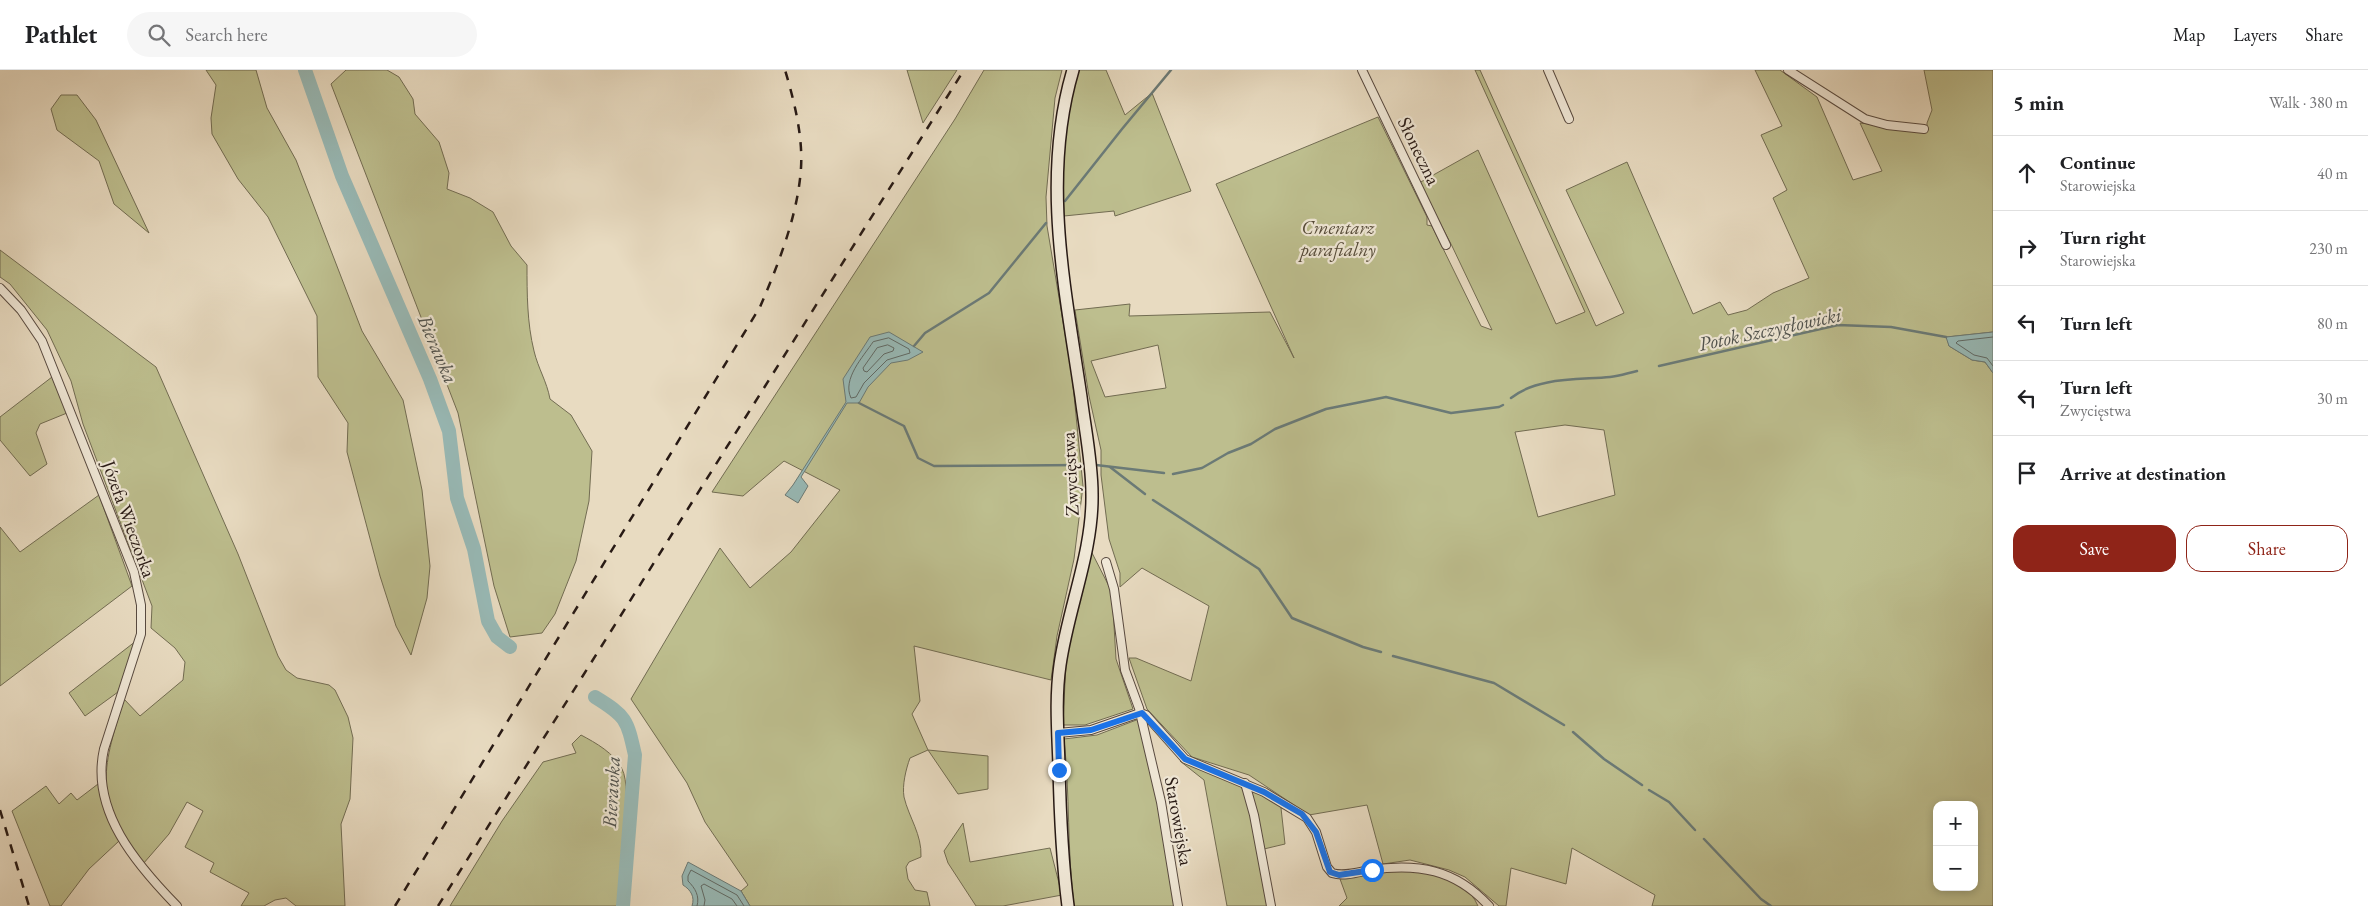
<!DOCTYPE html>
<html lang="en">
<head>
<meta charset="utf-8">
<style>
  :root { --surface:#fff; --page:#f6f6f6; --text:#202124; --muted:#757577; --line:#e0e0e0; --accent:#8f2418 }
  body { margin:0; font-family:"EB Garamond",serif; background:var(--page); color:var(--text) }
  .controls { position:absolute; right:15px; bottom:15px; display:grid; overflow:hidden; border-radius:10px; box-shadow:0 2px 8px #0003 }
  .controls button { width:45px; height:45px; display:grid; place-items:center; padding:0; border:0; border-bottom:1px solid var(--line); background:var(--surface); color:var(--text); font:25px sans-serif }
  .stop { position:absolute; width:15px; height:15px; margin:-11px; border:4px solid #1a73e8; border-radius:50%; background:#fff }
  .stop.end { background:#1a73e8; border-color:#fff; box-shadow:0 1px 5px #0008 }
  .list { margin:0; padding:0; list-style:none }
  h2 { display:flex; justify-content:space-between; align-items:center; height:65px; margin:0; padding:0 20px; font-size:21px }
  h2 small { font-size:16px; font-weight:400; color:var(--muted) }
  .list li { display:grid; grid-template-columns:32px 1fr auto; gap:15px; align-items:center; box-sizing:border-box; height:75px; padding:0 20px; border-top:1px solid var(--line) }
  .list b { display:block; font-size:19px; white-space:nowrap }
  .list p { margin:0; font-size:16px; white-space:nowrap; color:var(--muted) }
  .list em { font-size:16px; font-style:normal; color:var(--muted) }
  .actions { display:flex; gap:10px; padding:15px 20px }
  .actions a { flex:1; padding:11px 0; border:1px solid var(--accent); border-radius:15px; text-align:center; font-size:18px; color:var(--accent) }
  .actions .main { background:var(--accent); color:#fff }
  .icon { flex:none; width:28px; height:28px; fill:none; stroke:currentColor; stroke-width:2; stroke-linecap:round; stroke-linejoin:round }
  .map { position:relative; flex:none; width:1993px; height:836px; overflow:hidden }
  header { display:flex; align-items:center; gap:30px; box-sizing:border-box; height:70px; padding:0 25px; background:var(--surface); border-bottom:1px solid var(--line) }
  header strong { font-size:24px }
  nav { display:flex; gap:28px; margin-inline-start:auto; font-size:18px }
  .search { width:350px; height:45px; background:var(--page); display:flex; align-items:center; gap:12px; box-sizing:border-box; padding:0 18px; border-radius:28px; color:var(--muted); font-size:19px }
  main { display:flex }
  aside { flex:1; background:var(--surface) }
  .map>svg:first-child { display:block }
  .green { fill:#bdbe8e; stroke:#726c52; fill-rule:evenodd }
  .water { fill:#98bab7; stroke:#6b7a76 }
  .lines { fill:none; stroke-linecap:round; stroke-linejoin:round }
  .shore { stroke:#606a66; stroke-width:1 }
  .stream { stroke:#6b7a76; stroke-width:2.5 }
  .river { stroke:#98bab7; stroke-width:14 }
  .street-casing { stroke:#584a40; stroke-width:10 }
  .secondary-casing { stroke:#281a15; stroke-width:14 }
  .street { stroke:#f0e8d7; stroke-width:8 }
  .secondary { stroke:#f0e8d7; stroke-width:11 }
  .rail { stroke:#281a15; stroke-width:2.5; stroke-dasharray:9 9; stroke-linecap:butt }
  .route { stroke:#1a73e8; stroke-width:6 }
  .labels { text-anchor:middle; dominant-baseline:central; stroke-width:4.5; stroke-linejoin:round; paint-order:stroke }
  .street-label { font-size:19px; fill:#281a15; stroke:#f0e8d7 }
  .park-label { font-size:19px; font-style:italic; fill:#554b39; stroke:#f0e8d7 }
  .water-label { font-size:20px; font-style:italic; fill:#4f524e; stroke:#f0e8d7 }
</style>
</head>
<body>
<header>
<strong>Pathlet</strong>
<div class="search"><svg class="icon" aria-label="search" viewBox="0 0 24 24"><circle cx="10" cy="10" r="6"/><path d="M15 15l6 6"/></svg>Search here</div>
<nav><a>Map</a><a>Layers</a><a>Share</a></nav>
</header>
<main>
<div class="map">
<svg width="1993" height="836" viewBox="0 0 1993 836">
  <rect width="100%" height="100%" fill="#e8dbc1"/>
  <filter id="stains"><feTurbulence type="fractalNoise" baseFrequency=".004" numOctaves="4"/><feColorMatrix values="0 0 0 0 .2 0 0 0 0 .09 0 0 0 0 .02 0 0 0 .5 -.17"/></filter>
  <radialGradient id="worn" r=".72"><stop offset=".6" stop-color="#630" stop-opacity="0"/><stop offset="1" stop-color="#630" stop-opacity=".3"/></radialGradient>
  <g class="green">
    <path d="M206 0H256L267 38 296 90 362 261 403 330 422 420 430 496 427 528 411 585 396 556 380 506 347 382 348 353 318 307 317 246 268 147 238 109 212 64 211 48 216 15Z"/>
    <path d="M346 0H387L399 7 413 29 415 44 439 72 449 103 447 119 470 128 493 142 511 176 527 195C527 223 527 253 534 281 538 298 547 312 550 329L571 345 592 381 589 431 576 491 555 544 542 563 510 567 494 516 458 343 331 14Z"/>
    <path d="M907 0H957L923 53Z"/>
    <path d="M984 0H1062L1055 28 1046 127 1047 156 1072 305 1083 416 1074 489 1057 566 1051 610 914 576 920 631 912 644 928 680 988 686V719L958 724 928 680 910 688C906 699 902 715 904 727 909 748 922 764 921 787L909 792 906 797 908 809 915 820 927 822 930 836H750L741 821 748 815 705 752 687 713 631 629 720 478 750 518 791 482 840 420 784 391 743 426 712 422 955 49Z"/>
    <path d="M1079 0H1106L1125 45 1152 23 1191 121 1115 146 1114 141 1064 146 1063 113 1066 43Z"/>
    <path d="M1475 0H1480L1596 256 1624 243 1566 120 1627 92 1693 244 1720 232 1728 245 1747 240 1773 223 1809 208 1773 128 1787 120 1761 65 1782 56 1755 0H1780L1817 27 1853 110 1882 101 1860 53 1927 60V53L1932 40 1924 0H1993V262L1947 267 1949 276 1972 290 1985 292 1993 303V836H1652L1655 825 1572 778 1566 814 1511 798 1506 836H1499L1465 807 1449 800 1410 790 1383 794 1367 735 1309 745 1249 705 1192 687 1147 639 1129 588H1136L1191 611 1209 536 1142 498 1120 517V503L1109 469 1101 405V380L1089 326 1075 240 1130 234 1129 246 1270 242 1294 288 1216 114 1378 47 1427 147V155L1432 156 1481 256 1492 260 1452 176 1419 113 1478 80 1556 254 1585 242ZM1158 275 1166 318 1105 327 1091 291ZM1565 355 1604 360 1615 425 1538 447 1515 362ZM1937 735H1974V817H1937Z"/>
    <path d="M61 25H77L96 50 149 163 114 134 99 91 57 60 51 39Z"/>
    <path d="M0 180 156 297 238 484 278 586 286 600 297 608 329 615 335 620 348 647 353 668 350 729 341 754 345 836H296L286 828 275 830 264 836H241L249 823 210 802 214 793 185 777 203 741 187 732 169 764 143 794C95 726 100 706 124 629L140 646 183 610 185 592 175 578 151 558 152 536 83 354 71 311 47 260 10 214 0 207Z"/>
    <path d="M52 307 67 343 40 354 36 363 47 394 30 406 0 370V347Z"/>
    <path d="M99 425 132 516 0 616V457L20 482Z"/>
    <path d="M1090 479 1112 522 1116 589 1133 639 1085 655H1063L1067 570Z"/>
    <path d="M136 571 118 622 85 646 69 623Z"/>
    <path d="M1139 649 1149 685 1175 836H1074C1067 780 1070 724 1064 669L1097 665Z"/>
    <path d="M581 665C596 673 614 683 622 699 633 719 621 809 618 836H450L502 751 543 692 576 683 572 674Z"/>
    <path d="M1180 691 1239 712 1248 730 1268 836H1227L1204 710Z"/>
    <path d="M98 714 104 739 119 771 89 799 61 836H50L12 741 46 716 59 734 71 723 77 730Z"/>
    <path d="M1251 718 1285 737 1281 738 1285 774 1264 779Z"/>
    <path d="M963 753 970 792 1050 778 1062 825 1003 836H976L948 793 944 781Z"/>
    <path d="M1385 800C1418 800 1463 801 1478 836H1339L1347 828 1340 809Z"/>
  </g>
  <g class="water">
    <path d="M889 262 923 282 908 290 891 293 868 317 859 333H847L801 407 808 416 798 433 785 425 793 415 846 332 843 309 870 267Z"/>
    <path d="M1993 262V303L1985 292 1972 290 1949 276 1946 267Z"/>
    <path d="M688 792 741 821 750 836H692C695 827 691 820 683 815L682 806Z"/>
  </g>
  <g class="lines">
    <g class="shore">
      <path d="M1993 267 1958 271 1956 273 1974 285 1987 288 1993 296"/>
      <path d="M889 268 909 279 910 283 887 290 864 313 856 327 851 328C842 309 863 287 873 272Z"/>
      <path d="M888 275 894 278 893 281 884 284 867 302 864 301 863 298 877 278Z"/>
      <path d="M697 836C700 826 695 818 688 811V806L691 800 737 825 744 836"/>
      <path d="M704 836 705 830 701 816 704 814 732 829 737 836"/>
    </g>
    <g class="stream">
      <path d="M1065 131 1122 59 1171 0"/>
      <path d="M914 276 925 263 989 223 1046 153"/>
      <path d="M1659 296 1838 255 1891 257 1946 267"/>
      <path d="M1511 328C1537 307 1578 310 1610 307 1619 306 1628 303 1637 301"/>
      <path d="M859 333 904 356 918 388 934 396 1083 395"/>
      <path d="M1096 395 1164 403"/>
      <path d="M1110 397 1145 424"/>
      <path d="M1173 404 1202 398 1228 383 1251 374 1275 359 1326 339 1386 327 1451 343 1499 337 1503 335"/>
      <path d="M1153 430 1259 499 1292 548 1363 577 1381 582"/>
      <path d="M1393 586 1494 613 1564 655"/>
      <path d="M1573 662 1604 689 1642 715"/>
      <path d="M1649 720 1669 732 1695 760"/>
      <path d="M1704 769 1761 829 1771 836"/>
    </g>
    <g class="river">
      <path d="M305 0 342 106 430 309 449 361 457 428 474 479 488 551 497 567 510 577"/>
      <path d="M595 627C626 646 627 649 635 685L623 836"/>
    </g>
    <defs>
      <g id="street">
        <path d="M1362 0 1446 175"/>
        <path d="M1548 0 1569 49"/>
        <path d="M1788 0 1865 49 1887 55 1924 59"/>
        <path d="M0 218 21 240 42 271 134 502 141 535V564L104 679C90 741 137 795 177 836"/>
        <path d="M1106 492 1114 519 1125 600 1139 638 1161 732 1178 836"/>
        <path d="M1140 643 1146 645 1185 689 1264 722 1307 748 1316 762 1327 797 1332 803C1344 807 1359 802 1370 800 1418 793 1455 799 1489 836"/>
        <path d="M1058 663 1091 660 1140 643"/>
        <path d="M1245 713 1254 745 1271 836"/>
      </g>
      <path id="secondary" d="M1068 836C1062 789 1060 744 1059 696 1058 663 1055 629 1060 595 1068 538 1093 482 1092 424 1092 392 1085 359 1081 327 1065 218 1041 108 1073 0"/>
    </defs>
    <use href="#street" class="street-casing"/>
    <use href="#secondary" class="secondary-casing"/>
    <use href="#street" class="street"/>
    <use href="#secondary" class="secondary"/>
    <g class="rail">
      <path d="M0 740 29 836"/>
      <path d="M395 836 760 237C778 195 798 145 801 98 803 66 794 30 785 0"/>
      <path d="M438 836 964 0"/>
    </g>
  </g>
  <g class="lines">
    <path class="route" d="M1059 700 1058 663 1091 660 1142 643 1185 689 1264 722 1302 744 1316 762 1330 802 1339 805 1372 800"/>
  </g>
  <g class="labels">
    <g class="street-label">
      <text transform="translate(1419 81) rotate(64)">Słoneczna</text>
      <text transform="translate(1070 404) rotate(-93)">Zwycięstwa</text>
      <text transform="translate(129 449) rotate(70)">Józefa Wieczorka</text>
      <text transform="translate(1179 751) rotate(80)">Starowiejska</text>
    </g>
    <g class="park-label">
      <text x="1338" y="157">Cmentarz<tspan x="1338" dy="22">parafialny</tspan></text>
    </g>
    <g class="water-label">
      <text transform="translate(1770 259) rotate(-12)">Potok Szczygłowicki</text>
      <text transform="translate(438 279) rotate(67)">Bierawka</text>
      <text transform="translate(611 722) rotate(-87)">Bierawka</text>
    </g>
  </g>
  <rect width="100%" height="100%" filter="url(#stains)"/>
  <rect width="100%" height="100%" fill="url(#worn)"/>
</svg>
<div class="controls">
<button>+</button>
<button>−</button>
</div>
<div class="stop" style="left:1372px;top:800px"></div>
<div class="stop end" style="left:1059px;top:700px"></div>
</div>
<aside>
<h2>5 min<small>Walk · 380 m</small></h2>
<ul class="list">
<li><svg class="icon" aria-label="ahead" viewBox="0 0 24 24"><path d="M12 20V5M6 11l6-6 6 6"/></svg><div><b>Continue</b><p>Starowiejska</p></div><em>40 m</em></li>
<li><svg class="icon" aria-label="right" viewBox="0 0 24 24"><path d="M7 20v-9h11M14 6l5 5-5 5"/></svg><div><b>Turn right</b><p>Starowiejska</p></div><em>230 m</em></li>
<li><svg class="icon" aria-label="left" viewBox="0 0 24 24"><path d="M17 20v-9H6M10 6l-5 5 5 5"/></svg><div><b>Turn left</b></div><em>80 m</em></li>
<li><svg class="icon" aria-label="left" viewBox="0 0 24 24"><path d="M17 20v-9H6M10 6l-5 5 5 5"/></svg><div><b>Turn left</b><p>Zwycięstwa</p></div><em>30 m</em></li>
<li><svg class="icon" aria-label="arrive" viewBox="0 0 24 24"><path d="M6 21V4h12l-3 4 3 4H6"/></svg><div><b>Arrive at destination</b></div></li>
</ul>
<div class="actions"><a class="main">Save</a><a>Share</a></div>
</aside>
</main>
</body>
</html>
